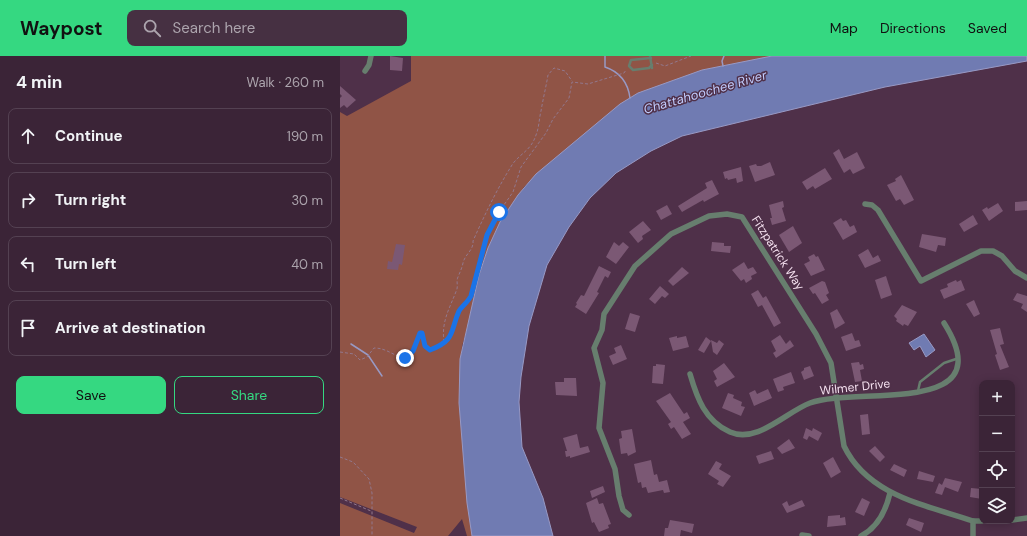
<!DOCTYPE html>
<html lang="en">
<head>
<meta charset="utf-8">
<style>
  :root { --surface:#3b2437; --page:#463042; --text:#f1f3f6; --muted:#aca4ad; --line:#544152; --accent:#35d881 }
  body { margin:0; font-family:"DM Sans",sans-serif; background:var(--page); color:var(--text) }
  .controls { position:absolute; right:12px; bottom:12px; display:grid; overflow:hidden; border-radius:8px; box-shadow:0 2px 10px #0003 }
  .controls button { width:36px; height:36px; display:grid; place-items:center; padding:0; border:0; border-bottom:1px solid var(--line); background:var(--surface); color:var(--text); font:20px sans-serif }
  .stop { position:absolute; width:12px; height:12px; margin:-9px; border:3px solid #1a73e8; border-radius:50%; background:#fff }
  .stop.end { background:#1a73e8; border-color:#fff; box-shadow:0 1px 4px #0008 }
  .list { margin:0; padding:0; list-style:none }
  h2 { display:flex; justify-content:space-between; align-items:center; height:52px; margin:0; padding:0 16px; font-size:17px }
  h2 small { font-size:13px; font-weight:400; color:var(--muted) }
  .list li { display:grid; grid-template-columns:26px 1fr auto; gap:12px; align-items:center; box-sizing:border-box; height:56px; margin:0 8px 8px; padding:0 8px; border:1px solid var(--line); border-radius:8px }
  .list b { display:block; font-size:15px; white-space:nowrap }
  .list em { font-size:13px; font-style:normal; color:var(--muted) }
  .actions { display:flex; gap:8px; padding:12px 16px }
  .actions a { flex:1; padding:9px 0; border:1px solid var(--accent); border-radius:8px; text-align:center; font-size:14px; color:var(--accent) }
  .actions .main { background:var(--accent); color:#111 }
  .icon { flex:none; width:22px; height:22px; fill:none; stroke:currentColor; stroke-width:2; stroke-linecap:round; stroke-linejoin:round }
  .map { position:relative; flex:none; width:687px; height:480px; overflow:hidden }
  header { display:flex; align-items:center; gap:24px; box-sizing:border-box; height:56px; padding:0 20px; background:var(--accent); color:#111 }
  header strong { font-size:19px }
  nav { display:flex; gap:22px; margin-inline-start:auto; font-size:14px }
  .search { width:280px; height:36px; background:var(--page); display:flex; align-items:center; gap:10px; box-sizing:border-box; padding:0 14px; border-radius:8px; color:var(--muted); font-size:15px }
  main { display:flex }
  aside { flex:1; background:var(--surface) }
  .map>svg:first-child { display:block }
  .forest { fill:#905446 }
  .water { fill:#707bb2; stroke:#9899c4 }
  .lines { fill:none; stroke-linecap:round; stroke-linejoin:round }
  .stream { stroke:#9899c4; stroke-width:1.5 }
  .building { fill:#7b5874 }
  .path { stroke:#93788d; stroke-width:1; stroke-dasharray:3 2; stroke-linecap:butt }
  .lane { stroke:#677e6e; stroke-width:2.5 }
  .street { stroke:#677e6e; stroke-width:5.5 }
  .route { stroke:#1a73e8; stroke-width:5 }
  .labels { text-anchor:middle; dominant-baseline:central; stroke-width:3; stroke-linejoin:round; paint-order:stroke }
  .street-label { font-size:12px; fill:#f4e0ef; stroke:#4f3049 }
  .water-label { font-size:13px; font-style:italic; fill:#c1ccfd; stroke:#4f3049 }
</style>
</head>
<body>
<header>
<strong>Waypost</strong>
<div class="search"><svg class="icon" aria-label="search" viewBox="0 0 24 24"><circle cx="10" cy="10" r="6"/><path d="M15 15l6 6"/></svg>Search here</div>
<nav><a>Map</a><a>Directions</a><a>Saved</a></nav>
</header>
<main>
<aside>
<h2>4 min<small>Walk · 260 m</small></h2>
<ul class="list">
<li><svg class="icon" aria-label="ahead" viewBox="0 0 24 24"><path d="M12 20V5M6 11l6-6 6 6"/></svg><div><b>Continue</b></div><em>190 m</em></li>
<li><svg class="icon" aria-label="right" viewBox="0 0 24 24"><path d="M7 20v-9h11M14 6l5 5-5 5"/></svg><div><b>Turn right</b></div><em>30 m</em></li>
<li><svg class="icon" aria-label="left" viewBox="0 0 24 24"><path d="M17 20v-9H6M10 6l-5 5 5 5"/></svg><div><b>Turn left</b></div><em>40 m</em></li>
<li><svg class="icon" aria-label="arrive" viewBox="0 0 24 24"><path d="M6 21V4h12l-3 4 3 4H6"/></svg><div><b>Arrive at destination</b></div></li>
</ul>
<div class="actions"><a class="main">Save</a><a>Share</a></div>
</aside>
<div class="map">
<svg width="687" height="480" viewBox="0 0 687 480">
  <rect width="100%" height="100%" fill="#4f3049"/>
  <path class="forest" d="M71 0H435L226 94 184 131 156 178 122 290 119 346 136 480H127L122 463 108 480H0V447L74 477 77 471 0 441V56L7 60 71 25Z"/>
  <g class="water">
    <path d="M432 0H687V5L545 31 342 80 311 95 276 117 250 142 229 171 207 209 189 270 181 321 179 346 182 391 203 442 213 480H132L127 447 119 347 120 303 139 219 148 192 160 166 178 139 196 118 280 48 298 37 362 14Z"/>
    <path d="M584 278 595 294 586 301 580 290 574 294 569 287Z"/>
  </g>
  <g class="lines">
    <g class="stream">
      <path d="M265 0V11C280 16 288 27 290 42"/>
      <path d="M383 10 382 5 384 0"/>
      <path d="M11 288 28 299 42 320"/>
    </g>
  </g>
  <g class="building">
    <path d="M50 0 63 2 62 15 50 14Z"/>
    <path d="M0 30 16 44 7 52 4 49 0 52V42L2 40 0 38Z"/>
    <path d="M499 93 504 103 517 96 525 112 513 118 510 113 504 117 493 97Z"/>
    <path d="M430 106 435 119 415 126 409 110 416 108 417 110H421Z"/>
    <path d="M401 111 403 125 397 127 396 122 388 124 387 122 385 123 383 116Z"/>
    <path d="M485 112 492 123 475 133 473 130 467 134 462 126Z"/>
    <path d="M561 119 574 144 564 149 560 143 556 145 547 129 556 125 555 123Z"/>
    <path d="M372 124 379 138 364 146 363 144 342 156 338 150 367 132 365 127Z"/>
    <path d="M443 145 444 151 442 152 446 165 432 169 430 162H432L429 149Z"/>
    <path d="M687 145V154L675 155V146Z"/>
    <path d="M658 147 663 155 649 165 642 154 647 151 648 153Z"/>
    <path d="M327 149 332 158 321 164 316 155Z"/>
    <path d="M633 159 638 168 624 176 619 168Z"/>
    <path d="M501 162 503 165 506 164 510 171 514 169 517 176 503 184 493 167Z"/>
    <path d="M303 165 311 174 302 180 303 183 298 187 289 176Z"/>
    <path d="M453 170 462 187 449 196 439 179Z"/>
    <path d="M582 178 606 182 605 190 598 189 596 196 579 191Z"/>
    <path d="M274 186 279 190 283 186 289 191 276 208 266 201Z"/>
    <path d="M372 186 384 187V190H391L390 197 371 195Z"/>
    <path d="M56 188 65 189 62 209 59 208 58 214 47 213 48 205 52 206Z"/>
    <path d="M528 193 533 202 538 199 541 205 525 212 518 199Z"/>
    <path d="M474 198 476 201 478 200 485 214 471 220 464 208 470 205 468 201Z"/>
    <path d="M404 206 408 213 413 211 417 217 411 220 412 223 406 227 404 223 401 225 392 214Z"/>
    <path d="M259 210 271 216 268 222 265 220 257 236 259 237 246 258 235 251 237 248 236 247 241 239 244 240Z"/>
    <path d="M342 211 349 217 333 230 328 225Z"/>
    <path d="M546 220 552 239 541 243 535 224Z"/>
    <path d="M616 224 617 226 621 224 625 234 604 243 600 234 608 231 607 228Z"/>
    <path d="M482 225 485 226 489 237 486 239 489 244 482 248 475 237 473 238 469 232Z"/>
    <path d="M320 230 329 238 325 242 322 240 315 248 309 243Z"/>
    <path d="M418 234 423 242 426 240 441 267 434 271 422 249 418 251 411 238Z"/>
    <path d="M677 237 687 240V256L681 252 683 248 673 244Z"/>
    <path d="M634 244 640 258 634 261 626 248Z"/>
    <path d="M562 249 577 256 568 270 564 268 563 270 556 265 557 263 554 260Z"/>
    <path d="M497 253 505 267 495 273 490 257Z"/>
    <path d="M290 257 300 260 295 276 285 273Z"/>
    <path d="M660 272 664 288 660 289 669 311 660 314 655 299 657 298 650 274Z"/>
    <path d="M512 277 515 285 519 284 521 290 506 295 501 281Z"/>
    <path d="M440 279 446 288 450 284 454 290 436 302 433 297 436 295 431 285Z"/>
    <path d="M337 280V282L346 280 349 291 333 295 329 282Z"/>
    <path d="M366 281 371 285 364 297 358 294Z"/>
    <path d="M371 284 377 287 379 284 384 288 377 299 373 296Z"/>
    <path d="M281 289 287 303 273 309 269 300 276 297 274 292Z"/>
    <path d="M519 306 520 309 523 308 524 313 520 314 522 325 515 326 511 307Z"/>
    <path d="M384 307 395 321 377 331 374 325 377 323 373 315Z"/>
    <path d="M316 308 325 309 323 328 312 327 313 310H316Z"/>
    <path d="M470 310 474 320 464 324 461 316 464 314V312Z"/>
    <path d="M451 316 455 327 443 331 444 334 438 336 433 323Z"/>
    <path d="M224 322H236L237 340 216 339 215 326H224Z"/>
    <path d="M428 333 432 342 414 350 409 337 415 334 417 338Z"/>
    <path d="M330 337 344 358 347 356 350 362 343 366 351 378 342 383 334 371 331 373 328 368 331 366 316 345Z"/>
    <path d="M388 337 394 339 393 342 402 346 401 350 405 351 401 360 382 352Z"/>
    <path d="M528 358 530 378 522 379 520 359Z"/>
    <path d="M466 372 472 375 473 372 482 377 478 385 469 380 467 384 463 382Z"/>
    <path d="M292 373 296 396 288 400 287 397 281 398 279 383 282 382 281 375Z"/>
    <path d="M237 378 240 392 248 390 250 396 230 402V400L226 401 225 395H227L223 382Z"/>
    <path d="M449 383 455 392 442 398 437 392Z"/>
    <path d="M535 390 545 401 540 406 529 395Z"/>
    <path d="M431 395 434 403 419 408 416 400Z"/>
    <path d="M493 401 501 416 491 422 483 407Z"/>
    <path d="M311 404 314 419 317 418 319 426 327 424 330 436 324 437 323 434 308 437 306 431 302 432 301 426 298 427 294 408Z"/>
    <path d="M376 405 382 408 379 413 391 420 383 431 377 428 379 425 368 418Z"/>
    <path d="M554 408 567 414 564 421 550 414Z"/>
    <path d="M579 415 595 420 593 426 577 423Z"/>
    <path d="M605 422 622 426 618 436 605 431 602 439 595 437 599 427 602 429Z"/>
    <path d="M263 430 265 436 252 442 250 435Z"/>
    <path d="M631 432 642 433V443L630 441Z"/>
    <path d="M257 442 259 448 263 447 271 468 268 469 269 472 259 476 254 466 252 467 246 447Z"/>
    <path d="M522 442 530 446 524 460 515 456Z"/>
    <path d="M462 444 465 450 447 457 442 448 447 445 449 450Z"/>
    <path d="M500 459V462L505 461 506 469 487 471 488 460Z"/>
    <path d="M569 462 584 467 581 476 566 469Z"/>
    <path d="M330 464 354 468 352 477 341 474 340 480H324L325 472H328Z"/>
  </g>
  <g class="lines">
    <g class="path">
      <path d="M316 7 325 10 351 0"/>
      <path d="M104 286C101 265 110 252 117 233 118 229 116 225 118 221 120 216 122 212 123 207 125 198 134 194 133 185 145 158 157 133 172 109 179 98 191 95 196 79 199 72 199 63 201 55 203 43 206 31 208 19L214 12 225 15 232 25"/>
      <path d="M0 296 14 298 20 304 27 301 34 292C47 292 53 300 65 302L73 295 80 277H82L85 290 90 294C116 284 109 275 119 255 122 249 128 246 131 240L147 179 159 156 173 136 181 111 206 77 213 63 229 42 232 26 248 28 284 17 286 14"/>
      <path d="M0 401 13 406 29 423 32 437V480"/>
      <path d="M0 442 31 455"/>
    </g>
    <g class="lane">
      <path d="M310 0 312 12"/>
      <path d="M311 2 291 4 289 10 293 14 309 12 312 9"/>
      <path d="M578 335 580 326 604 307 616 303"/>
    </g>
    <g class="street">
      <path d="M25 15 29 9 31 0"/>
      <path d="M525 148 532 149 538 154 581 225 641 195H653L662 200 675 215 687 222"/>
      <path d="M350 318C357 342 365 365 390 376 417 388 446 356 470 347 516 330 664 362 604 267"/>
      <path d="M289 459 283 454 279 440 275 413 259 372 263 327 254 292 262 274 264 258 295 210 331 178 369 160 387 158 402 161 476 278 491 307 504 390C528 440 586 449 633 465H642"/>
      <path d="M672 464 687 462"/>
      <path d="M462 479 469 480"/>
      <path d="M521 480C537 472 546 454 550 437"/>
      <path d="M633 480V465"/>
    </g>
  </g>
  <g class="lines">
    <path class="route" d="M65 302 73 295 80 277H82L85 290 90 294C116 284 110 275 119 255 122 250 128 246 131 240L147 179 159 156"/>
  </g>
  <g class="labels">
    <g class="street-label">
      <text transform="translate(438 197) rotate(57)">Fitzpatrick Way</text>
      <text transform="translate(515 331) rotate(-6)">Wilmer Drive</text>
    </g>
    <g class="water-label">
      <text transform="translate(365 36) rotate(-16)">Chattahoochee River</text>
    </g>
  </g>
</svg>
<div class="controls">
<button>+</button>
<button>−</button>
<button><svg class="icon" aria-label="locate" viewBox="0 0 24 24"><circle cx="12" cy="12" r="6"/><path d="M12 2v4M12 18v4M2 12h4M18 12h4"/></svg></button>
<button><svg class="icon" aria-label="layers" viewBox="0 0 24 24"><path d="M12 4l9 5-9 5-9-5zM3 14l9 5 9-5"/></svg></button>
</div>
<div class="stop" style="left:159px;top:156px"></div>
<div class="stop end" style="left:65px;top:302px"></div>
</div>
</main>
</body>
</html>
